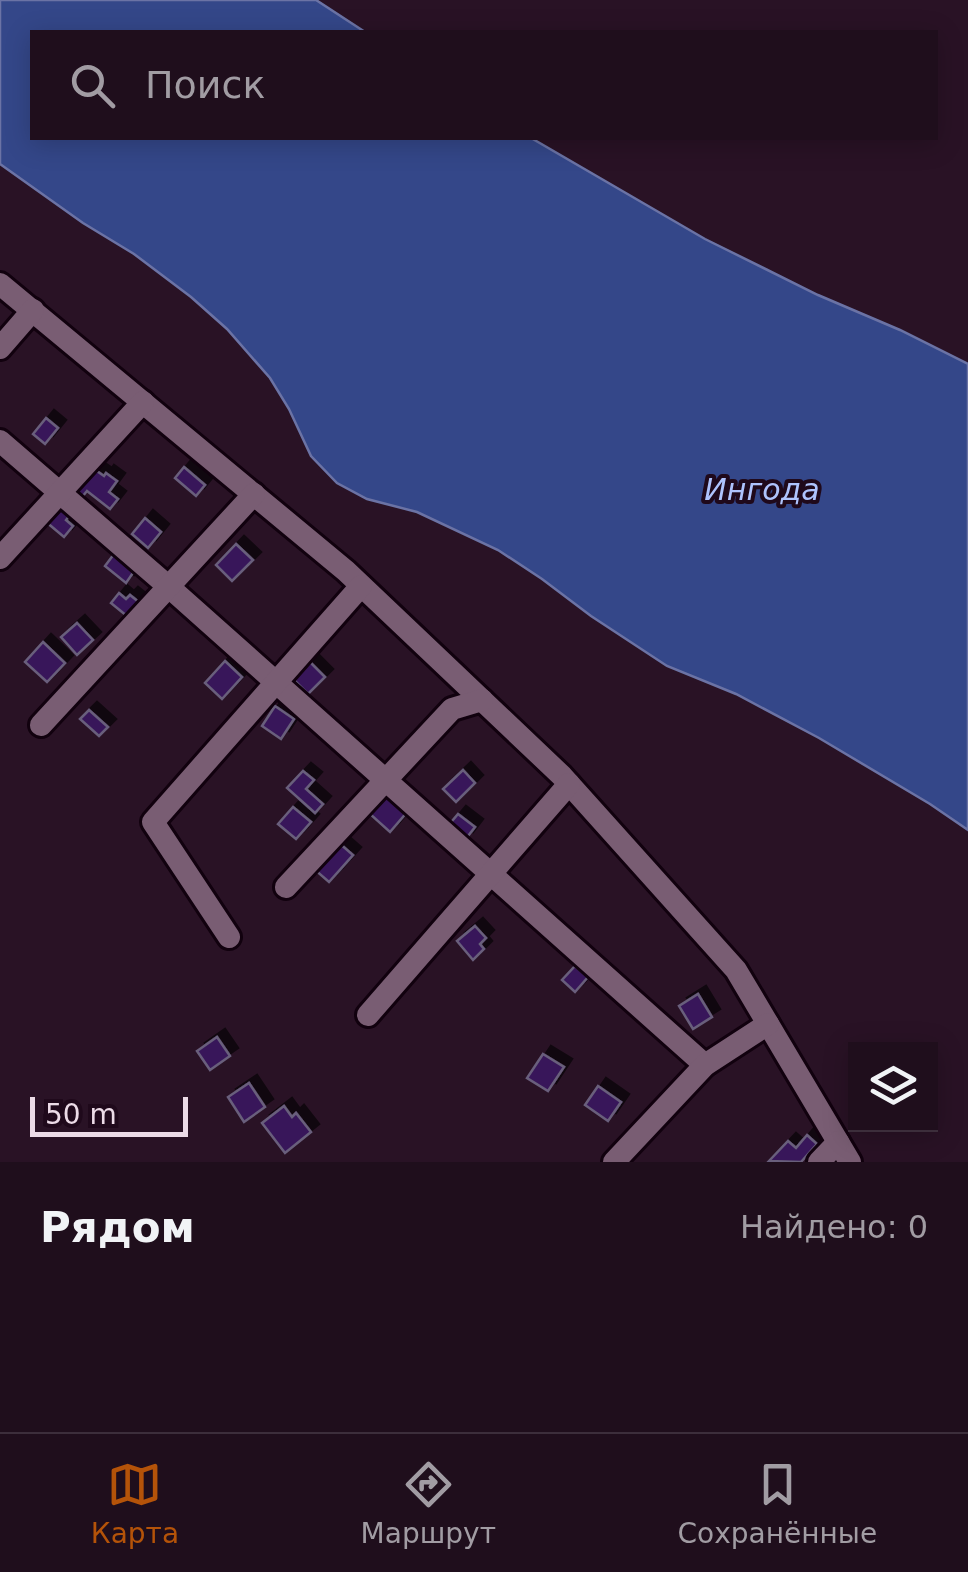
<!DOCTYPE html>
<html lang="ru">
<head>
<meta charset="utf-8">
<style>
  :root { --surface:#1f0e1c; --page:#271725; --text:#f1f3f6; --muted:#a19ca3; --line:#3c2e3b; --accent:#b45309 }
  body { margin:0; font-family:"DejaVu Sans",sans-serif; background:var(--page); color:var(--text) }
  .controls { position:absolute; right:30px; bottom:30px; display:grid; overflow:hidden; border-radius:0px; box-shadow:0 5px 25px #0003 }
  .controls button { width:90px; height:90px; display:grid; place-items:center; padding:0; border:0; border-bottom:2px solid var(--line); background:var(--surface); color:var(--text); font:50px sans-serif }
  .scale { position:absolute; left:30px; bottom:25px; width:158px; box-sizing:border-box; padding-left:10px; border:5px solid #ecdbe7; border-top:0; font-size:28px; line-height:35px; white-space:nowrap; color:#ecdbe7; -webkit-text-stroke:8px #1f091b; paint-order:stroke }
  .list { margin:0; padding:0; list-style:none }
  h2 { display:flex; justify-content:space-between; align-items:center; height:130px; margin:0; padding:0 40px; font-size:42px }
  h2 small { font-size:32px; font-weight:400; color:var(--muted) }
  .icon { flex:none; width:55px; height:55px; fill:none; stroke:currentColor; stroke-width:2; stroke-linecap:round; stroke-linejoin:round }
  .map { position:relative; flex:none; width:968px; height:1162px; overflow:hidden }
  .search { position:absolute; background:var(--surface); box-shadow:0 5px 25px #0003; left:30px; right:30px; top:30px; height:110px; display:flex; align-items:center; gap:25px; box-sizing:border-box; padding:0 35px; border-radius:0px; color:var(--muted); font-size:38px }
  .sheet { height:270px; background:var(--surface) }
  nav { display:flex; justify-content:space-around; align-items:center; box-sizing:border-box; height:140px; border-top:2px solid var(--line); background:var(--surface); font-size:28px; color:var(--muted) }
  nav a { display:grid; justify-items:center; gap:5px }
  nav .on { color:var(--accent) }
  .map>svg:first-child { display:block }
  .water { fill:#344789; stroke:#6b73a5; stroke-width:2.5 }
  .building { fill:#38195a; stroke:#695e7c; stroke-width:2.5; filter:url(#shadow) }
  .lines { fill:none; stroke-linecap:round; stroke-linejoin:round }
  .street-casing { stroke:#11010e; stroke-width:28 }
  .street { stroke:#795d73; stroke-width:22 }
  .labels { text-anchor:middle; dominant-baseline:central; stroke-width:8; stroke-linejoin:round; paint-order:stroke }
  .water-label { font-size:30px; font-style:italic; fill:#aec3fd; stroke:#1f091b }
</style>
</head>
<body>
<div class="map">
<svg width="968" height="1162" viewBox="0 0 968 1162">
  <defs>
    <filter id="shadow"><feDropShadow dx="8" dy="-8" stdDeviation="0" flood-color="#0009"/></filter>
  </defs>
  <rect width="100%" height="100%" fill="#291225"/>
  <path class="water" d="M0 0H316L365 32H32V138H531L705 239 818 295 900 330 968 364V830L930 804 819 738 736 694 667 666 591 616 542 579 498 550 417 512 367 499 337 483 311 456 289 409 270 378 227 329 191 297 134 254 83 223 0 164Z"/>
  <g class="building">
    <path d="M46 418 58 428 45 444 33 434Z"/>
    <path d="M184 467 205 485 196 496 175 478Z"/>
    <path d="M94 469 104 476 106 473 117 481 109 492 118 499 110 509 87 491 82 497 77 493Z"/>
    <path d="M59 505 70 515 66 520 73 526 64 537 45 521Z"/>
    <path d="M145 518 161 532 148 548 132 534Z"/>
    <path d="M236 544 253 560 232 581 216 565Z"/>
    <path d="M114 554 135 570 126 583 105 566Z"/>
    <path d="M119 593 126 599 130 595 145 607 133 621 111 603Z"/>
    <path d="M77 623 93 640 77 655 61 637Z"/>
    <path d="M43 642 65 663 47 682 25 662Z"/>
    <path d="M306 658 325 677 308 694 289 675Z"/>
    <path d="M225 661 242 677 222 699 205 683Z"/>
    <path d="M275 706 294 719 281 739 262 726Z"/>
    <path d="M89 710 108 727 99 736 80 719Z"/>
    <path d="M463 770 475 783 456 802 443 789Z"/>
    <path d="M303 771 314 780 306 789 323 804 315 813 287 788Z"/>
    <path d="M388 794 408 811 390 832 370 814Z"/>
    <path d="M293 807 311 822 296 839 278 824Z"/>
    <path d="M458 814 475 827 465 840 447 827Z"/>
    <path d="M338 842 353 855 329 882 314 869Z"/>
    <path d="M475 926 486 938 480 944 484 949 473 960 457 941Z"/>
    <path d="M575 966 588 977 575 992 562 980Z"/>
    <path d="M698 994 712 1017 693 1029 679 1006Z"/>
    <path d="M217 1037 230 1056 210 1070 197 1051Z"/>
    <path d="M543 1054 564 1067 548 1091 527 1078Z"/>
    <path d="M249 1083 265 1107 244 1122 228 1097Z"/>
    <path d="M598 1086 621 1102 608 1121 585 1105Z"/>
    <path d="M284 1106 292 1117 296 1113 311 1132 285 1153 262 1123Z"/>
    <path d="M807 1135 817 1144 801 1162 769 1161 788 1141 796 1148Z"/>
  </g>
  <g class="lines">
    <defs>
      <g id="street">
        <path d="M0 284 346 571 562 776 736 970 850 1162"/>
        <path d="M0 348 33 310"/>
        <path d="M0 441 169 587 705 1065"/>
        <path d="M0 558 143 402"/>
        <path d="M41 725 254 494"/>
        <path d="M286 887 452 709 482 700"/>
        <path d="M229 937 153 822 361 586"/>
        <path d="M368 1015 569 784"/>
        <path d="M614 1162 705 1065 768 1024"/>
        <path d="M819 1162 838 1142"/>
      </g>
    </defs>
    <use href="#street" class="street-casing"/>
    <use href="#street" class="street"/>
  </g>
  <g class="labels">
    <g class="water-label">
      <text x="762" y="489">Ингода</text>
    </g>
  </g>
</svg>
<div class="controls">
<button><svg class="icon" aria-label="layers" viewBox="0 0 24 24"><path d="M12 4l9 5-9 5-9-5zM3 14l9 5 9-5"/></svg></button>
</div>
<div class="scale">50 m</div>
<div class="search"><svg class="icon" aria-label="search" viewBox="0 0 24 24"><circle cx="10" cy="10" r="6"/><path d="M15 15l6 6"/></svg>Поиск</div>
</div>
<section class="sheet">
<h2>Рядом<small>Найдено: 0</small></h2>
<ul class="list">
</ul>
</section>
<nav>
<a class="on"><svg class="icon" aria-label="map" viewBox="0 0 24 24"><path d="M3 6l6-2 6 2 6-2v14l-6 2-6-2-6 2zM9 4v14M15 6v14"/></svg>Карта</a>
<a><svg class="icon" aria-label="directions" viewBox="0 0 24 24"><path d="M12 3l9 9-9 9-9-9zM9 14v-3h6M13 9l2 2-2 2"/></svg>Маршрут</a>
<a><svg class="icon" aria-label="saved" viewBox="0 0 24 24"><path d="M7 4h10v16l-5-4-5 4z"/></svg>Сохранённые</a>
</nav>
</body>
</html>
